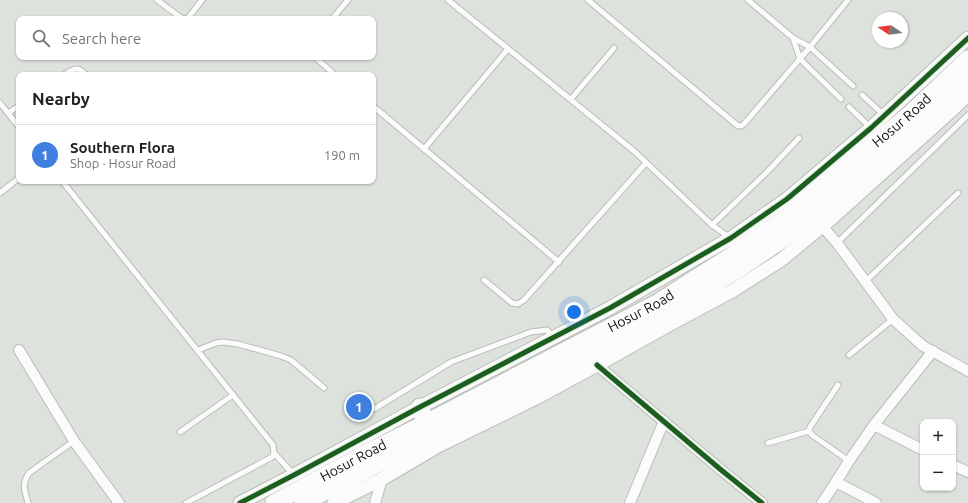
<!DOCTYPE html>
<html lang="en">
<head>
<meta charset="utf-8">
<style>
  :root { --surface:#fff; --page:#f2f2f2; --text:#222; --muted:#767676; --line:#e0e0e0; --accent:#ea580c }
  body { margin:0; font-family:Ubuntu,sans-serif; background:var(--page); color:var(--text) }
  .controls { position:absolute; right:12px; bottom:12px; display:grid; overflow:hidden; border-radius:8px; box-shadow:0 1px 3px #0004 }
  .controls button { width:36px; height:36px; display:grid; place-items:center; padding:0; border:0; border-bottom:1px solid var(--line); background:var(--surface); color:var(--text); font:20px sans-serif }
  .compass { position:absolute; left:872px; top:12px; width:36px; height:36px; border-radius:50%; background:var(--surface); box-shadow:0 1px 3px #0004; rotate:283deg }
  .you { position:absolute; left:574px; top:312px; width:14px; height:14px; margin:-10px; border:3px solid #fff; border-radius:50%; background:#1a73e8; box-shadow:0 0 0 6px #1a73e833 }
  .badge { display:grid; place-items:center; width:26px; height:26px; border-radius:50%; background:var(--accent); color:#fff; font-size:13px; font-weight:700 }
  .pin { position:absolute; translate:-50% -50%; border:2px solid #fff; box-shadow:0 1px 4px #0006 }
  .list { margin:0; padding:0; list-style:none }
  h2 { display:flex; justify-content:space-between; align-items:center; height:52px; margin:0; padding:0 16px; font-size:17px }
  h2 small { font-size:13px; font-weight:400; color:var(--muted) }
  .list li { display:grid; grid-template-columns:26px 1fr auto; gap:12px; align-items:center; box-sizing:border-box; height:60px; padding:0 16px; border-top:1px solid var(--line) }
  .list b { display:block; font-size:15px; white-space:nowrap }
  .list p { margin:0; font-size:13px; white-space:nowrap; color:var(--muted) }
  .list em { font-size:13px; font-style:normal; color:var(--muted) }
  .icon { flex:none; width:22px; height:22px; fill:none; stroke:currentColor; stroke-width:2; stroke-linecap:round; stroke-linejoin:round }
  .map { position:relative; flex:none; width:968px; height:503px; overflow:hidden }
  .search { position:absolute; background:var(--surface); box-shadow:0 1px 3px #0004; left:16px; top:16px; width:360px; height:44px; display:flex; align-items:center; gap:10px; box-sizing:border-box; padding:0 14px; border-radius:8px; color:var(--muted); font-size:15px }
  .panel { position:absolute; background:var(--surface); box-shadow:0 1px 3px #0004; left:16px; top:72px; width:360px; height:112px; border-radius:8px }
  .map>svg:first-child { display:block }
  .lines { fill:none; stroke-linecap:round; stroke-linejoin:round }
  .service-casing { stroke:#babdb9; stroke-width:7 }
  .minor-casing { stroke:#babdb9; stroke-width:12 }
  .tertiary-casing { stroke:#babdb9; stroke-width:15 }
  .trunk-casing { stroke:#babdb9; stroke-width:19 }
  .service { stroke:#fafbfa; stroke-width:5 }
  .minor { stroke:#fafbfa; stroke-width:10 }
  .tertiary { stroke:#fafbfa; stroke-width:13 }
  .trunk { stroke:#fafbfa; stroke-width:17 }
  .cycleway-casing { stroke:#e9f1e8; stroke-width:8 }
  .cycleway { stroke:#1b5e20; stroke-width:5 }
  .labels { text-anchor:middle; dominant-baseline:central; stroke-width:4; stroke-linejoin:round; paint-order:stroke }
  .street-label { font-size:14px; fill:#10130f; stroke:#e9f1e8 }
</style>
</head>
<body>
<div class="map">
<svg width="968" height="503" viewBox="0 0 968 503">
  <rect width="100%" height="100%" fill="#dde2dc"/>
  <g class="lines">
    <defs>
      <g id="service">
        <path d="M157 0 180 17 184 19"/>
        <path d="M448 0 634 151 712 225 730 238"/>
        <path d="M588 0 738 126H741L744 124 810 47 848 0"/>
        <path d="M748 0 793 38 810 47 853 86"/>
        <path d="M184 19 188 18 202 0"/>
        <path d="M332 19 348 0"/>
        <path d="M793 38 800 59 841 99"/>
        <path d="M315 57 335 75"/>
        <path d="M64 75C73 69 78 65 86 75"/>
        <path d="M862 95 885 116"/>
        <path d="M571 99 614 48"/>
        <path d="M0 103 19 127"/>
        <path d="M373 106 559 262"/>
        <path d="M849 107 871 128"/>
        <path d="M8 113 19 106"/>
        <path d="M424 149 508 49"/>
        <path d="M62 181 273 445 274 453 272 457 186 503"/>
        <path d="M0 193 19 178"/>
        <path d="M712 225 768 171 799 138"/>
        <path d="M837 243 968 115"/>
        <path d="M484 280 512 303 518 304 524 300 646 163"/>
        <path d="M866 281 958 193"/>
        <path d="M198 350 216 343 223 342 238 344 281 356 291 360 324 388"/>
        <path d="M849 355 893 319"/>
        <path d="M838 385 810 427 809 431 812 435 849 461"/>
        <path d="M374 409 451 362 531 332 547 330 553 336"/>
        <path d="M180 432 233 395"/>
        <path d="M768 443 809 431"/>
        <path d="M274 453 294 475"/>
        <path d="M28 503C25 490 21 485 29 473L74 441"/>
      </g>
      <g id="minor">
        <path d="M822 226 837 243 893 319 923 346 968 371"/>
        <path d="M19 350 74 441 119 503"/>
        <path d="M597 365 720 469 762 503"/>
        <path d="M874 425 933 351"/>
        <path d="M953 465 968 472"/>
        <path d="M375 503 382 479"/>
        <path d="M630 503 664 421"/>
        <path d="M822 503 836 482"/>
        <path d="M876 503 836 482 849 461 874 425 923 450"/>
      </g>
      <g id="tertiary">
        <path d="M240 503 294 475 420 407 610 308 731 238 787 199 871 128 968 38"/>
        <path d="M334 503 382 479 438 446 538 397 597 365 674 322 732 291 781 260 832 218 952 110 968 94"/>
      </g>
      <g id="trunk">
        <path d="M420 407 426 423"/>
        <path id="s1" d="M274 503 376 448 426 423 659 302 693 280 728 258 789 216 910 114 968 59"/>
        <path d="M303 503 637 329 673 309 740 268 783 239 825 206 925 117 968 76"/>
      </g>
    </defs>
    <use href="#service" class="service-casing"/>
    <use href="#minor" class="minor-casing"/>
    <use href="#tertiary" class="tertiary-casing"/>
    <use href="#trunk" class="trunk-casing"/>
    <use href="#service" class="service"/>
    <use href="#minor" class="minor"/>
    <use href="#tertiary" class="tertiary"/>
    <use href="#trunk" class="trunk"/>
    <defs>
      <g id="cycleway">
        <path d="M597 365 720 469 762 503"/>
        <path d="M240 503 294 475 420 407 610 308 731 238 787 199 871 128 968 38"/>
      </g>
    </defs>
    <use href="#cycleway" class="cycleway-casing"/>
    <use href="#cycleway" class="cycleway"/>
  </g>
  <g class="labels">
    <g class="street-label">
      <text stroke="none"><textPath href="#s1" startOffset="738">Hosur Road</textPath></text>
      <text stroke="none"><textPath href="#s1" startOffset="414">Hosur Road</textPath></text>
      <text stroke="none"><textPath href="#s1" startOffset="90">Hosur Road</textPath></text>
    </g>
  </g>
</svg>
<div class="controls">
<button>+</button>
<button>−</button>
</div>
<svg class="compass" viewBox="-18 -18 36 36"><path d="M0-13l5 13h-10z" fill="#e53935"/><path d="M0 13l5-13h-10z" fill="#767676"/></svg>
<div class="you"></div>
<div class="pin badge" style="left:359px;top:407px;background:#3f7fe0">1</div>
<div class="search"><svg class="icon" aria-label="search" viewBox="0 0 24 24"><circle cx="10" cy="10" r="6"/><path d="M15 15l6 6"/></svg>Search here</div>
<section class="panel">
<h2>Nearby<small></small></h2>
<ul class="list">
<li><span class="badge" style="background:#3f7fe0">1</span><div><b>Southern Flora</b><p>Shop · Hosur Road</p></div><em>190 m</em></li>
</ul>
</section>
</div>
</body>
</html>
